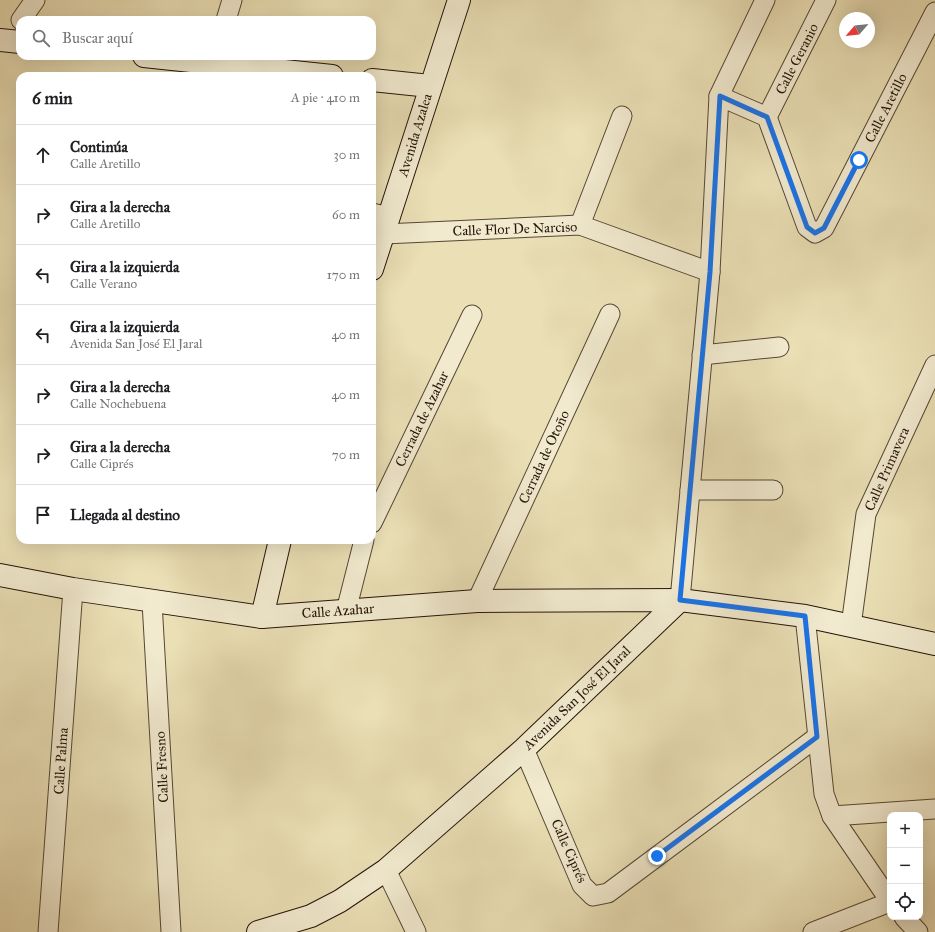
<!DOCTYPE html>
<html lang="es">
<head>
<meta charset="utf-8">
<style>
  :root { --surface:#fff; --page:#f2f2f2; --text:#202124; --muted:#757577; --line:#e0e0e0 }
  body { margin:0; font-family:"IM FELL Great Primer",serif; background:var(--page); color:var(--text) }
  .controls { position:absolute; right:12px; bottom:12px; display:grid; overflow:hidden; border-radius:8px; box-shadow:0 4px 16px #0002 }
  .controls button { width:36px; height:36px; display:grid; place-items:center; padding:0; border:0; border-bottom:1px solid var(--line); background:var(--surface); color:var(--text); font:20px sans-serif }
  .compass { position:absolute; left:839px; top:12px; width:36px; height:36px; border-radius:50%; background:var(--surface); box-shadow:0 4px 16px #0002; rotate:242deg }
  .stop { position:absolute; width:12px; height:12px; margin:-9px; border:3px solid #1a73e8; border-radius:50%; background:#fff }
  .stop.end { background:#1a73e8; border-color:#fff; box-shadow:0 1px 4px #0008 }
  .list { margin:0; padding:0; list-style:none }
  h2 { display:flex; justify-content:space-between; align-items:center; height:52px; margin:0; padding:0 16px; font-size:17px }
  h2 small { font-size:13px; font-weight:400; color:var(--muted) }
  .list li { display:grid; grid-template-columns:26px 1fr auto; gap:12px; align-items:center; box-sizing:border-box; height:60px; padding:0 16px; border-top:1px solid var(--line) }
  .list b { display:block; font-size:15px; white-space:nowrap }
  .list p { margin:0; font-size:13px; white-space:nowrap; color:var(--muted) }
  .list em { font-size:13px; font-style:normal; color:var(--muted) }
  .icon { flex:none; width:22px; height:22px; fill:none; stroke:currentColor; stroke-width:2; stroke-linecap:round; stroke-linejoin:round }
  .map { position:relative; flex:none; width:935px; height:932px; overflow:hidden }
  .search { position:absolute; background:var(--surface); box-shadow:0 4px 16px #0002; left:16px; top:16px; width:360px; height:44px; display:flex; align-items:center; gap:10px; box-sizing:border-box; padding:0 14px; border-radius:12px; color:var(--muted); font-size:15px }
  .panel { position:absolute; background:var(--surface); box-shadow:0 4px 16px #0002; left:16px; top:72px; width:360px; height:472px; border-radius:12px }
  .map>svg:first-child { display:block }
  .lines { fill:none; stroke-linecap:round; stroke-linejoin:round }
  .street-casing { stroke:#564733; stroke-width:21 }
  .secondary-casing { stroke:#251408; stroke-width:24 }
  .street { stroke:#f1eacf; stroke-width:19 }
  .secondary { stroke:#f1eacf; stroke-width:22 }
  .route { stroke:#1a73e8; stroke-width:5 }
  .labels { text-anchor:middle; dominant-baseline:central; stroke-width:3; stroke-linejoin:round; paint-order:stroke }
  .street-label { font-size:14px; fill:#251408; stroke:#f1eacf }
</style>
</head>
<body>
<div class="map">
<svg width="935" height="932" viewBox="0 0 935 932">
  <rect width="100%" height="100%" fill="#eadfb5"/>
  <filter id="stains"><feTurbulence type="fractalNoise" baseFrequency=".005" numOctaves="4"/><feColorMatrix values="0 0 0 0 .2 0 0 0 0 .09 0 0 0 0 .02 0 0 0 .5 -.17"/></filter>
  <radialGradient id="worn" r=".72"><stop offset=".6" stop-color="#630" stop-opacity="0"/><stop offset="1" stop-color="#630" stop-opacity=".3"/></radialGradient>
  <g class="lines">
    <defs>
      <g id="street">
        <path d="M21 20 35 0"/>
        <path d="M226 20 232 0"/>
        <path d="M719 96 767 117 807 227 815 233 824 228 935 12"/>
        <path d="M767 117 826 0"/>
        <path d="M372 213 390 217"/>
        <path d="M580 225 622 116"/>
        <path d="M384 234 580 225 710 272"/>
        <path d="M702 355 779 347"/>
        <path d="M690 490H773"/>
        <path d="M372 523 472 315"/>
        <path d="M680 600 710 272 719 96 765 0"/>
        <path d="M477 601 610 314"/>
        <path d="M152 602 171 932"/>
        <path d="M346 611 364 540"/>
        <path d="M805 616 824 794 832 816 890 901"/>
        <path d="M851 626 866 514 935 365"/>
        <path d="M524 749 582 885 593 896 608 893 817 737"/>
        <path d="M832 816 935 809"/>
        <path d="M386 870 416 932"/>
        <path d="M904 917 918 932"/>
        <path d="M48 932 73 589"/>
        <path d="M813 932 890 902"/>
      </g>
      <g id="secondary">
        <path d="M0 40 20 42"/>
        <path d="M144 56 332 76"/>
        <path d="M372 80 430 86"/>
        <path d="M372 269 459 0"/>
        <path d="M0 575 73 589 262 617 477 601 680 600 805 616 935 644"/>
        <path d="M262 617 280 540"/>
        <path d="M258 932 311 916 340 901 386 870 524 749 680 600"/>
      </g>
    </defs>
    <use href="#street" class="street-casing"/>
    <use href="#secondary" class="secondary-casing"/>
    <use href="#street" class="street"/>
    <use href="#secondary" class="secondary"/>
  </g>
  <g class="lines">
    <path class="route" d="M657 856 817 737 805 616 680 600 710 272 720 96 767 117 807 227 815 233 824 228 859 160"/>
  </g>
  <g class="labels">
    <g class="street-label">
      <text transform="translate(797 59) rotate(-63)">Calle Geranio</text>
      <text transform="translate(886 108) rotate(-63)">Calle Aretillo</text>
      <text transform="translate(415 135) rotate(-73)">Avenida Azalea</text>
      <text transform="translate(515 229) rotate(-2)">Calle Flor De Narciso</text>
      <text transform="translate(422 419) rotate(-64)">Cerrada de Azahar</text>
      <text transform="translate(544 457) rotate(-65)">Cerrada de Otoño</text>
      <text transform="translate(887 469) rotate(-66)">Calle Primavera</text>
      <text transform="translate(338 611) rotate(-4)">Calle Azahar</text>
      <text transform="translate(577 698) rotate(-44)">Avenida San José El Jaral</text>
      <text transform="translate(61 761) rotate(-86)">Calle Palma</text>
      <text transform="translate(162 767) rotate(-93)">Calle Fresno</text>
      <text transform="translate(569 851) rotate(66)">Calle Ciprés</text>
    </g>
  </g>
  <rect width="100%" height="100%" filter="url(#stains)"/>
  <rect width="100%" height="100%" fill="url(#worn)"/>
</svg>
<div class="controls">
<button>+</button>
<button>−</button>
<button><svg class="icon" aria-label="locate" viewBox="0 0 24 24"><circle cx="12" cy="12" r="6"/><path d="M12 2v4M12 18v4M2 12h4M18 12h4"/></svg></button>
</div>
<svg class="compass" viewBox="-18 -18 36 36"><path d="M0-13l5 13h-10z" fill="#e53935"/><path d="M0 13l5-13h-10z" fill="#757577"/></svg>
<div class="stop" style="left:859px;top:160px"></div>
<div class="stop end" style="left:657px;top:856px"></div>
<div class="search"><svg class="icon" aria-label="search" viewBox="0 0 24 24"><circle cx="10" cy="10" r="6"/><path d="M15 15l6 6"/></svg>Buscar aquí</div>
<section class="panel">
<h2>6 min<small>A pie · 410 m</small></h2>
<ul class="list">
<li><svg class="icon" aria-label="ahead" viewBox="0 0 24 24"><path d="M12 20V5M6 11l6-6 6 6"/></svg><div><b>Continúa</b><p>Calle Aretillo</p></div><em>30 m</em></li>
<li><svg class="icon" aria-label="right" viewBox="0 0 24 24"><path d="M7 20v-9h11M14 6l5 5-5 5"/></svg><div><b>Gira a la derecha</b><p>Calle Aretillo</p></div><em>60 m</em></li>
<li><svg class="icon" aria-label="left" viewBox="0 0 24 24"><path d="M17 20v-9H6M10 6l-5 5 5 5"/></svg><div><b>Gira a la izquierda</b><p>Calle Verano</p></div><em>170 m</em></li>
<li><svg class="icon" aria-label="left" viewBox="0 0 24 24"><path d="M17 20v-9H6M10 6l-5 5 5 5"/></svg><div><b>Gira a la izquierda</b><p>Avenida San José El Jaral</p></div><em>40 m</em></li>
<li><svg class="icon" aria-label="right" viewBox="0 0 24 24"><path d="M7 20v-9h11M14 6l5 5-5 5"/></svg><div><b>Gira a la derecha</b><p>Calle Nochebuena</p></div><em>40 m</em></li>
<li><svg class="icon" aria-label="right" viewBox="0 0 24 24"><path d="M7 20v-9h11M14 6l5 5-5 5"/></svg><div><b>Gira a la derecha</b><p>Calle Ciprés</p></div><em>70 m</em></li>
<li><svg class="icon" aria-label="arrive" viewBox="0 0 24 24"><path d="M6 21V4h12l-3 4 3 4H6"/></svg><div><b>Llegada al destino</b></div></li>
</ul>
</section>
</div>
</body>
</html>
